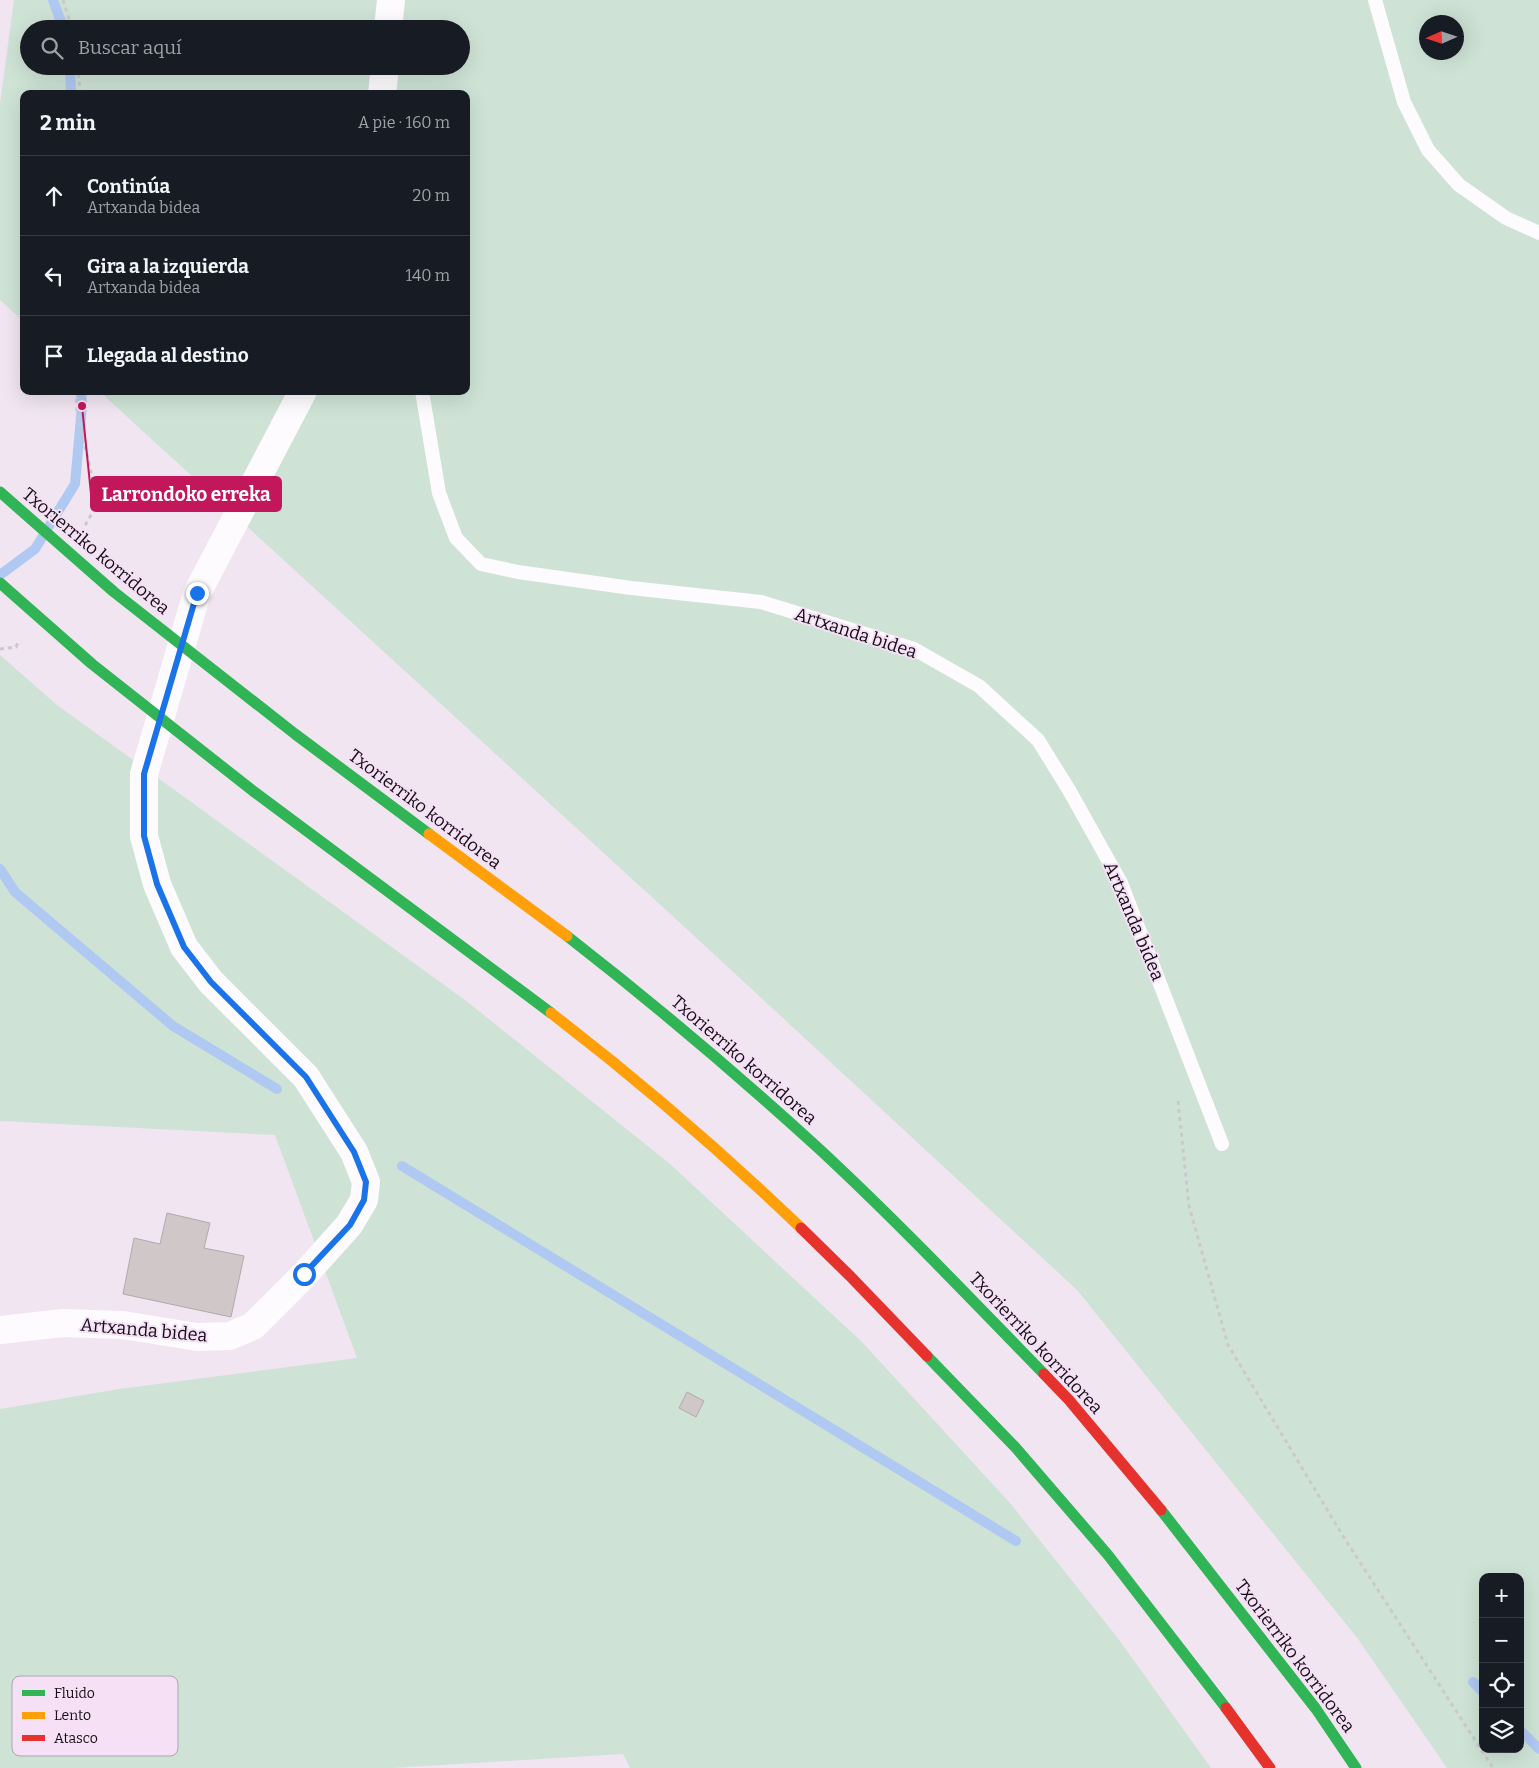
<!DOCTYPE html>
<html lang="es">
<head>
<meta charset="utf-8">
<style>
  :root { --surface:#171b24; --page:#242831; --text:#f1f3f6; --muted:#9ea1a6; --line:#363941 }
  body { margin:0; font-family:Bitter,serif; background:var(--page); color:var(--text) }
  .controls { position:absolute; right:15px; bottom:15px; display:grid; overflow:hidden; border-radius:10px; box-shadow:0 5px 20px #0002 }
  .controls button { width:45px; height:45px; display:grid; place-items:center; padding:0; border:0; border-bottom:1px solid var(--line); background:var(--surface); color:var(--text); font:25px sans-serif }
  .compass { position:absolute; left:1419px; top:15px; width:45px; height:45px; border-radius:50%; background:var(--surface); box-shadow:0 5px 20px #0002; rotate:267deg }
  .stop { position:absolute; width:15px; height:15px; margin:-11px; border:4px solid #1a73e8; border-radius:50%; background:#fff }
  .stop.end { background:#1a73e8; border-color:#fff; box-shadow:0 1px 5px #0008 }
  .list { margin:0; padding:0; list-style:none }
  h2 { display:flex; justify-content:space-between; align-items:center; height:65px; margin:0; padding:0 20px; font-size:21px }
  h2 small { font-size:16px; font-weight:400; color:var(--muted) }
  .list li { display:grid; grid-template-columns:32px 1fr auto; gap:15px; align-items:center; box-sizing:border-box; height:80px; padding:0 20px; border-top:1px solid var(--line) }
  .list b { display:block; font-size:19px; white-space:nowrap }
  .list p { margin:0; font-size:16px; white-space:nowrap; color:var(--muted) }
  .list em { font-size:16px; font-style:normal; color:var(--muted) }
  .icon { flex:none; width:28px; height:28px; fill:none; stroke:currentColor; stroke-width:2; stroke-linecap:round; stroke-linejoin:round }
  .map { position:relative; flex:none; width:1539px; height:1768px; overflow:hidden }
  .search { position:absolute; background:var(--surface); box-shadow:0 5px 20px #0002; left:20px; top:20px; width:450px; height:55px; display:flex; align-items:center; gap:12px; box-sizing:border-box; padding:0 18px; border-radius:28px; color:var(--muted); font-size:19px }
  .panel { position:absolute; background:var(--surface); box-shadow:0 5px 20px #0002; left:20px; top:90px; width:450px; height:305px; border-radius:10px }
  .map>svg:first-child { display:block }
  .green { fill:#cee3d6; fill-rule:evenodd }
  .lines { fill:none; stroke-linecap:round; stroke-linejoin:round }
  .stream { stroke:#b0c9f2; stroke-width:10 }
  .building { fill:#d0c7c9; stroke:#b2a9ac }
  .path { stroke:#ccc8cc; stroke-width:3; stroke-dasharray:4 4; stroke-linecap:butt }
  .lane { stroke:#fdfbfd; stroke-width:14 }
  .street { stroke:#fdfbfd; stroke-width:28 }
  .fast { stroke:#30b455; stroke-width:11 }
  .slow { stroke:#ff9f0a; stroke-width:11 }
  .jam { stroke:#e5322d; stroke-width:11 }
  .route { stroke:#1a73e8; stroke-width:6 }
  .labels { text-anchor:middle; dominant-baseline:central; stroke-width:4; stroke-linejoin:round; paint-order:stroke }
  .street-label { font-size:18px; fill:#150e15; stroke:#f5e0f6 }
  .key { fill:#f5e0f6; stroke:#b2a1b2; stroke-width:1 }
  .key-label { font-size:14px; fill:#150e15 }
  .leader { fill:none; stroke:#c2185b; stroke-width:2 }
  .callout-dot { fill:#c2185b; stroke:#f5e0f6; stroke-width:2 }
  .callout { fill:#c2185b; stroke:#c2185b; stroke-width:2 }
  .callout-label { font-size:19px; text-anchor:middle; font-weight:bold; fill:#fff }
</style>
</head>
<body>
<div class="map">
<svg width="1539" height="1768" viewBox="0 0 1539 1768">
  <rect width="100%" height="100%" fill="#f0e5f1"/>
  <g class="green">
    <path d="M14 0H1539V1768H1447L1358 1639 1077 1290 678 921 99 391H466V94H24V322L0 300V104ZM1426 22H1456V52H1426ZM29 29H461V66H29ZM1483 1577H1520V1749H1483Z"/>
    <path d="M0 655 57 705 465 1000 669 1163 862 1342 1010 1503 1117 1637 1211 1768H630L623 1754 392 1768H0V1409L119 1389 357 1358 275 1135 0 1121Z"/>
  </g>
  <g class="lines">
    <g class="stream">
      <path d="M53 0 61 22 65 29"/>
      <path d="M70 66 71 94"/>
      <path d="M0 575 35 549 75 484 82 406 81 391"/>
      <path d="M0 869 15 892 173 1026 277 1089"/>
      <path d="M402 1166 1016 1541"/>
      <path d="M1473 1682 1483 1692"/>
      <path d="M1520 1730 1539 1749"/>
    </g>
  </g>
  <g class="building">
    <path d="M167 1213 210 1223 204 1248 244 1256 231 1317 123 1294 134 1238 160 1244Z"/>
    <path d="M687 1392 704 1401 696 1417 679 1408Z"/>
  </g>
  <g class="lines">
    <g class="path">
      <path d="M63 0 72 29"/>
      <path d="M77 66 81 94"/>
      <path d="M76 391 77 411 98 503 84 527"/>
      <path d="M0 649 16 647 19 641"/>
      <path d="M1178 1101 1189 1206 1228 1345 1343 1536 1493 1768"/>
    </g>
    <g class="lane">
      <path d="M1375 0 1404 102 1428 150 1459 185 1506 218 1539 233"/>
      <path d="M422 391 439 493 456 538 481 564 518 572 631 588 761 602 914 649 979 686 1038 740 1069 790 1121 883 1222 1144"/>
    </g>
    <g class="street">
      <path d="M388 29 391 0"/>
      <path d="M382 94 385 66"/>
      <path d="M0 1330 63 1323 123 1325 197 1337 230 1336 253 1326 304 1275 349 1225 364 1200 366 1182 354 1152 306 1077 211 982 184 947 157 884 144 836V774L197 593 303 391"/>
    </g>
    <g class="fast">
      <path d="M0 492 114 592 295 734 429 834"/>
      <path d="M0 583 92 664 253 791 551 1013"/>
      <path d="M567 936C653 1003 736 1073 816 1146 895 1219 969 1297 1044 1374"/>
      <path d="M927 1356 1016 1448 1108 1555 1226 1708"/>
      <path d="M1161 1510 1316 1709 1356 1768"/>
    </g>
    <g class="slow">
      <path d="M429 834 567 936"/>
      <path d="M551 1013C638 1080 722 1152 801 1228"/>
    </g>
    <g class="jam">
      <path d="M801 1228 850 1276 927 1356"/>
      <path d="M1044 1374 1069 1400 1161 1510"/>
      <path d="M1226 1708 1270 1768"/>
    </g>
  </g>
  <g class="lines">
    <path class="route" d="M197 593 144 774V836L157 884 184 947 211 982 306 1077 354 1152 366 1182 364 1200 350 1225 304 1274"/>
  </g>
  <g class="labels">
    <g class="street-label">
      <text transform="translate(96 551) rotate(40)">Txorierriko korridorea</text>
      <text transform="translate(856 633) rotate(18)">Artxanda bidea</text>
      <text transform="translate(425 809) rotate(37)">Txorierriko korridorea</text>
      <text transform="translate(1134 921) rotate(67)">Artxanda bidea</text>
      <text transform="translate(744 1060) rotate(41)">Txorierriko korridorea</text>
      <text transform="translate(144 1330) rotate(5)">Artxanda bidea</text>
      <text transform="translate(1036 1343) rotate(47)">Txorierriko korridorea</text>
      <text transform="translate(1295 1656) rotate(53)">Txorierriko korridorea</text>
    </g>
  </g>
  <rect x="12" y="1676" width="166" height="80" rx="8" class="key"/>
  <rect x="22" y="1690" width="23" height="6" fill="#30b455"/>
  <rect x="22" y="1712" width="23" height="7" fill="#ff9f0a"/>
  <rect x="22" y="1735" width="23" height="6" fill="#e5322d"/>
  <g class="key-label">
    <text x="54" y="1698">Fluido</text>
    <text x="54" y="1720">Lento</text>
    <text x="54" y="1743">Atasco</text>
  </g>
  <path class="leader" d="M82 406L91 494"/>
  <circle class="callout-dot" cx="82" cy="406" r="5"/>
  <rect class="callout" x="91" y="477" width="190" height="34" rx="5"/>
  <g class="callout-label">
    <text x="186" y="501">Larrondoko erreka</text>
  </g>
</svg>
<div class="controls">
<button>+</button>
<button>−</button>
<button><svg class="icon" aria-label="locate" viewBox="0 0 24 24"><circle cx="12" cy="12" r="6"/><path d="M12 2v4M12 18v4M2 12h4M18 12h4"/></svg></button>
<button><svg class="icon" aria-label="layers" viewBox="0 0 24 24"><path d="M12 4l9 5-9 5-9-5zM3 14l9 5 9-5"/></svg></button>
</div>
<svg class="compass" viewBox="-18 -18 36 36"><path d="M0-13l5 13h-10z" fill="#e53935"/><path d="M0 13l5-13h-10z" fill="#9ea1a6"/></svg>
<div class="stop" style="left:304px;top:1274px"></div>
<div class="stop end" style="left:197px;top:593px"></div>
<div class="search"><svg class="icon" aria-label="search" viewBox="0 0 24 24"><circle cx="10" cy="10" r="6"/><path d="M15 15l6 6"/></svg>Buscar aquí</div>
<section class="panel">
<h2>2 min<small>A pie · 160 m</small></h2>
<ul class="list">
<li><svg class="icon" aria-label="ahead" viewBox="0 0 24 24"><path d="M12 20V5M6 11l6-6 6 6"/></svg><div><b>Continúa</b><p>Artxanda bidea</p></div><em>20 m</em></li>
<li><svg class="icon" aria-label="left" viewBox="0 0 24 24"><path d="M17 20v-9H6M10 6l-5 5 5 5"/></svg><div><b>Gira a la izquierda</b><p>Artxanda bidea</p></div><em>140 m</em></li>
<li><svg class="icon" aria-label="arrive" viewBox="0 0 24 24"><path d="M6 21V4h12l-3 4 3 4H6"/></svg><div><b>Llegada al destino</b></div></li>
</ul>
</section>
</div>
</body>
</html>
